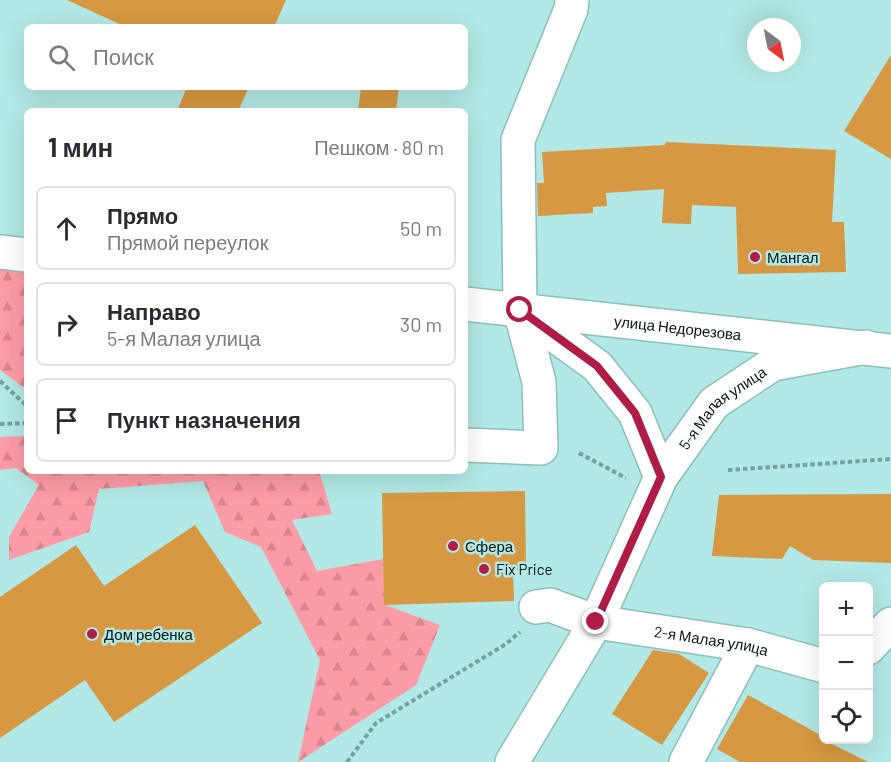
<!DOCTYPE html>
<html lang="ru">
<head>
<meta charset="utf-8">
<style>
  :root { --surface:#fff; --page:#f7f7f7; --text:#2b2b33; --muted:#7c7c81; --line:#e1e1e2 }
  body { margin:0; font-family:Barlow,sans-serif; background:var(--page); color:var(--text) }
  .controls { position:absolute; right:18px; bottom:18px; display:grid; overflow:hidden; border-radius:9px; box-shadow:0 6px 24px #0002 }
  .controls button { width:54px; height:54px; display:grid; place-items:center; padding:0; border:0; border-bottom:2px solid var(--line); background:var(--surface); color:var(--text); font:30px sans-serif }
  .compass { position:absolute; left:747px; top:18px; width:54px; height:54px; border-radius:50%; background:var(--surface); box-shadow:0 6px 24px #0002; rotate:148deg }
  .stop { position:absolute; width:18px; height:18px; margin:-14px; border:4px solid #af1c45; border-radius:50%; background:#fff }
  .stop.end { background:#af1c45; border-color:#fff; box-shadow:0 2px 6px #0008 }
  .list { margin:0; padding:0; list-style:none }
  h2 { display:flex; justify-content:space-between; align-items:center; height:78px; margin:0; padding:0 24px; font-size:26px }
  h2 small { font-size:20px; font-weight:400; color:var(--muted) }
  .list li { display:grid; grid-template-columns:39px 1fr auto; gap:18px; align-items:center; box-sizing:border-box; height:84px; margin:0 12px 12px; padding:0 12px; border:2px solid var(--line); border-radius:9px }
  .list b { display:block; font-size:22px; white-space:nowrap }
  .list p { margin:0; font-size:20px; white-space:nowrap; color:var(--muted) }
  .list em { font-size:20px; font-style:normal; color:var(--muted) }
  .icon { flex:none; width:33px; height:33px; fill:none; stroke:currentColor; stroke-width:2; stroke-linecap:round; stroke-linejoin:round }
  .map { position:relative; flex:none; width:891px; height:762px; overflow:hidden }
  .search { position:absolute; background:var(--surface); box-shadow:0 6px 24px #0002; left:24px; top:24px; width:444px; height:66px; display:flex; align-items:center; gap:15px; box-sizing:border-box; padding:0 21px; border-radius:9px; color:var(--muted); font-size:22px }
  .panel { position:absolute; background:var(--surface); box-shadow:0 6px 24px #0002; left:24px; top:108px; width:444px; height:366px; border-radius:9px }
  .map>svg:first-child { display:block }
  .forest { fill:url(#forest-firs) }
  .building { fill:#d69842 }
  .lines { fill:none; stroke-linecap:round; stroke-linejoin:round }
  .minor-casing { stroke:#8bbfbc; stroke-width:36 }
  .path { stroke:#76a19e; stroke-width:4; stroke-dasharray:4.5 3; stroke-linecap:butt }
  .minor { stroke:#fff; stroke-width:33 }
  .route { stroke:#af1c45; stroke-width:8 }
  .poi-dot { fill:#af1c45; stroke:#b2e8e5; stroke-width:2 }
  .labels { text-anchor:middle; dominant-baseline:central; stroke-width:5; stroke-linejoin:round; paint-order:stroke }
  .poi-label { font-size:15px; fill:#031716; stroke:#b2e8e5; text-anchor:start }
  .street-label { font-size:15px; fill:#031716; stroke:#b2e8e5 }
</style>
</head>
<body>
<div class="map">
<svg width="891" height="762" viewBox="0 0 891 762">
  <defs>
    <pattern id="forest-firs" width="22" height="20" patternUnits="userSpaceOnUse" patternTransform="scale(1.5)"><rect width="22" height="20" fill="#fd9ba6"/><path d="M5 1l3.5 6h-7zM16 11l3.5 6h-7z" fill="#d7858e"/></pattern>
  </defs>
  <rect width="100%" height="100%" fill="#b2e8e5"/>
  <g class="forest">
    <path d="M0 269 27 272V390L0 370Z"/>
    <path d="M27 436V471H319L332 514 292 520 317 571 383 559 385 605 440 625 416 685 298 762 320 660 261 547 225 532 203 481 99 489 89 532 9 560V537L39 485 16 468 0 470V437Z"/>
  </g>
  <g class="building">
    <path d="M67 0H286L274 27H126Z"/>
    <path d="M891 55V159L844 131Z"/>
    <path d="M187 87H249L238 111H177Z"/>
    <path d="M361 87H399L396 111H358Z"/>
    <path d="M666 142 836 150 832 222H844L846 272 738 274 736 207 692 205 691 224 662 223 664 189 606 193 607 206 593 207V213L538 216 537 183H544L542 152 665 145Z"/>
    <path d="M525 491 526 569H513L514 601 384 605 382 493Z"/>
    <path d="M891 494V563L813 560 790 546 782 559 712 556 719 495Z"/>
    <path d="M195 525 262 623 114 722 85 680 0 738V597L76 545 104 586Z"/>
    <path d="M653 650 679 654 709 673 662 745 612 714Z"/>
    <path d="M748 695 824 737V740L868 762H740L717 749Z"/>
  </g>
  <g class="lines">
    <defs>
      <g id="minor">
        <path d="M0 252 27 255"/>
        <path id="s1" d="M465 304 891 351"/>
        <path d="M521 311 597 366 635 413 661 477"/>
        <path d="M465 445 541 448 539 382 520 310 518 140 571 9 572 0"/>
        <path id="s2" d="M536 607 550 605 596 622 748 645 824 666"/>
        <path d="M868 648 891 624"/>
        <path id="s3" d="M512 762 596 622 661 477 714 403 773 364 866 347"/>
        <path d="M686 762 748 645"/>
      </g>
    </defs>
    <use href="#minor" class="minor-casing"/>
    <g class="path">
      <path d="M0 381 27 406"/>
      <path d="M0 424 27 423"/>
      <path d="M579 453 626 478"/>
      <path d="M728 470 891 459"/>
      <path d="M347 762 376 723 506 644 520 632"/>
    </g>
    <use href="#minor" class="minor"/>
  </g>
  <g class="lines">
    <path class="route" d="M520 310 597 366 635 413 661 477 596 622"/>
  </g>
  <g class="poi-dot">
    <circle cx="755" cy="257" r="6"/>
    <circle cx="453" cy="546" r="6"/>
    <circle cx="484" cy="569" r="6"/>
    <circle cx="92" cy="634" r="6"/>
  </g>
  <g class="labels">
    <g class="poi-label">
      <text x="767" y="257">Мангал</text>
      <text x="465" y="546">Сфера</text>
      <text x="496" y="569">Fix Price</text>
      <text x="104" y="634">Дом ребенка</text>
    </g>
    <g class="street-label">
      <text stroke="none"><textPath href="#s1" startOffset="214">улица Недорезова</textPath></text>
      <text stroke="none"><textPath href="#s3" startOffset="416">5-я Малая улица</textPath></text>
      <text stroke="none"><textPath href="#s2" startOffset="180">2-я Малая улица</textPath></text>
    </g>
  </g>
</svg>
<div class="controls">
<button>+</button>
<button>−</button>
<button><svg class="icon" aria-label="locate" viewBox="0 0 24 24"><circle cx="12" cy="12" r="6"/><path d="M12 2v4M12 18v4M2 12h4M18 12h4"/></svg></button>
</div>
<svg class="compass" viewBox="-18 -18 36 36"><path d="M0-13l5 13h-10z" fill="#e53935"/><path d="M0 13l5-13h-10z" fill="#7c7c81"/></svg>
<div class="stop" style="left:520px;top:310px"></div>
<div class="stop end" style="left:596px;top:622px"></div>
<div class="search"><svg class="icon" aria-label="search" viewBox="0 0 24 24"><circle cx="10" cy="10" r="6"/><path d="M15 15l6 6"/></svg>Поиск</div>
<section class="panel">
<h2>1 мин<small>Пешком · 80 m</small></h2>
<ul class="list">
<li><svg class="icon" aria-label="ahead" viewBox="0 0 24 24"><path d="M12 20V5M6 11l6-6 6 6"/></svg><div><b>Прямо</b><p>Прямой переулок</p></div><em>50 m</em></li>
<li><svg class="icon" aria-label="right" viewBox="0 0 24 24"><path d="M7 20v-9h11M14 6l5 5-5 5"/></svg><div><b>Направо</b><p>5-я Малая улица</p></div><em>30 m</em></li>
<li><svg class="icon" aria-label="arrive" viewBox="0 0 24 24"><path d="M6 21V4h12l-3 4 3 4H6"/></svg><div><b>Пункт назначения</b></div></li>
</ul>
</section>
</div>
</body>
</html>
